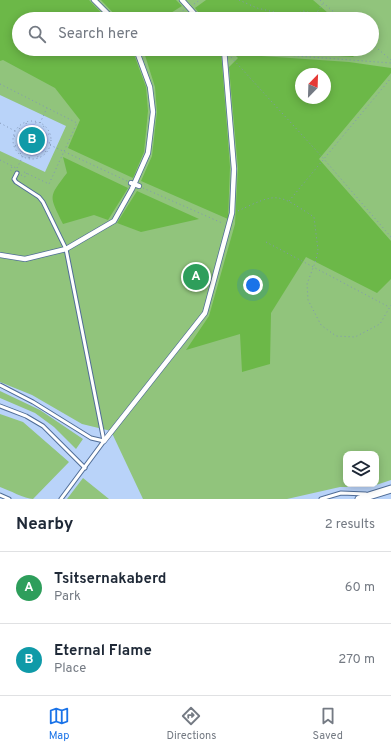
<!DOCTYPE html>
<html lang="en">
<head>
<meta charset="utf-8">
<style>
  :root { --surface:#fff; --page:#f6f6f7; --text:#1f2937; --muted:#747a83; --line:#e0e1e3; --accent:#1a73e8 }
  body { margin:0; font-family:Overpass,sans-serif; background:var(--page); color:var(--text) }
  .controls { position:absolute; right:12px; bottom:12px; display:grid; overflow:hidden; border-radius:8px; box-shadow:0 2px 10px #0003 }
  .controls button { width:36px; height:36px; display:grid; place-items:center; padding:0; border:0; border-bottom:1px solid var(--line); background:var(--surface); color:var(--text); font:20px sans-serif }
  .compass { position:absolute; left:295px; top:68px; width:36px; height:36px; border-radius:50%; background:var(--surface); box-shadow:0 2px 10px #0003; rotate:23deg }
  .you { position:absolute; left:253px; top:285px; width:14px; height:14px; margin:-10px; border:3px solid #fff; border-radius:50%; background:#1a73e8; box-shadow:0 0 0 6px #1a73e833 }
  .badge { display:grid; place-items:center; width:26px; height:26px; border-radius:50%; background:var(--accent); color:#fff; font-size:13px; font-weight:700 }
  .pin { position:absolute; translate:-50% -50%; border:2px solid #fff; box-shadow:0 1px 4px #0006 }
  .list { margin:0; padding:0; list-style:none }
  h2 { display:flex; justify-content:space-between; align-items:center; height:52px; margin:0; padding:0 16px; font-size:17px }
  h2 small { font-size:13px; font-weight:400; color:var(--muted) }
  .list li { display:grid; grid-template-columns:26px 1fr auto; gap:12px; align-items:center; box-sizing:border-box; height:72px; padding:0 16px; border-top:1px solid var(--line) }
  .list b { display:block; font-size:15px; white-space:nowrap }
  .list p { margin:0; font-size:13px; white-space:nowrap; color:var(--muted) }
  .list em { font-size:13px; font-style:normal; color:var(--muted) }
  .icon { flex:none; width:22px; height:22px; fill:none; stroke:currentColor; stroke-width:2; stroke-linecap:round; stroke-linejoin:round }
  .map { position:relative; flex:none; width:391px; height:499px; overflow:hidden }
  .search { position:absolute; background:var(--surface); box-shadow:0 2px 10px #0003; left:12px; right:12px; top:12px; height:44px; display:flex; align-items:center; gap:10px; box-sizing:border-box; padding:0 14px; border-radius:22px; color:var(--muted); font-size:15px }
  .sheet { height:196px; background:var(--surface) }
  nav { display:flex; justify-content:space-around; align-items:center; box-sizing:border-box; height:56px; border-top:1px solid var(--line); background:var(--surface); font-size:11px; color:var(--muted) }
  nav a { display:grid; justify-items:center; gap:2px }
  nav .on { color:var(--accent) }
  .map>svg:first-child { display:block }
  .green { fill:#91c47c; fill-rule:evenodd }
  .forest { fill:#6cb848; fill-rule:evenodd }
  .building { fill:#a8b3f8; fill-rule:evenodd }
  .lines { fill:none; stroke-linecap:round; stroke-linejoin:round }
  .service-casing { stroke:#506d97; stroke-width:5 }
  .pedestrian-casing { stroke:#506d97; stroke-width:6 }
  .tertiary-casing { stroke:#506d97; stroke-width:9 }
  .path { stroke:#8196b5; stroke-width:1; stroke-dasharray:1 3; stroke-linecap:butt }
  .service { stroke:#fff; stroke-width:3 }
  .pedestrian { stroke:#fff; stroke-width:4.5 }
  .tertiary { stroke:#fff; stroke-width:7 }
</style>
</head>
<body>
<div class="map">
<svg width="391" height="499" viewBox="0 0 391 499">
  <rect width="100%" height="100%" fill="#b9d3f9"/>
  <g class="green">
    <path d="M0 0H391V480L370 487H340L287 499H143L111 431 82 424 32 395 0 382V151L45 172 66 126 0 95ZM19 19H372V49H19ZM301 74H325V98H301ZM346 454H376V484H346Z"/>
    <path d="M0 391 40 410 83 439 76 449 54 427 35 413 0 398Z"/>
    <path d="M0 414 23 422 69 462 33 499C25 499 9 490 0 487Z"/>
    <path d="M83 478 109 499H67Z"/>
  </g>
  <g class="forest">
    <path d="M0 0H89L107 19H19V49H132L146 87 148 111 144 152 133 178 68 148 80 120 55 88 3 60 0 61Z"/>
    <path d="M101 0H176L182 6 161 19H119Z"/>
    <path d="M206 0H313L335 19H204L195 8Z"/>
    <path d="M143 49H220L221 51 230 167 228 219 141 181 152 156 157 112 155 87Z"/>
    <path d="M233 49H361L353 57Z"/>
    <path d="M234 54 349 62 391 68V73L319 159 391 241V279L377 293 306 257 271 313 270 364 242 372 240 334 186 350 209 316 235 224 238 168 229 67 238 58ZM301 74H325V98H301Z"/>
    <path d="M63 157 128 188 108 220 94 215 63 224C49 195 48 198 67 173Z"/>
    <path d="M137 191 199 219 141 232 117 223Z"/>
  </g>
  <path class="building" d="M34 124 43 129 47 134 48 142 44 151 37 155 31 156 21 152 17 145V138L21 129 26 125ZM30 133 37 134 39 138 40 141 35 147H31L25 143 27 135Z"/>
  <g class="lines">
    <defs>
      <g id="service">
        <path d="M17 173 14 179 16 182 39 197 43 202 66 249 104 441 61 499"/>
        <path d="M0 385 33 402 91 438 104 441"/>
        <path d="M0 406 26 416 43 426 85 468"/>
        <path d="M0 495 9 499"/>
        <path d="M321 499 341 493 366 494"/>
      </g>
      <g id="pedestrian">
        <path d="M94 0 113 19"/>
        <path d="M182 0 199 19"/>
        <path d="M131 183 139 186"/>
        <path d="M0 255 25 259 66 249 114 221 132 189 148 153 153 112 150 87 136 49"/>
        <path d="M104 441 205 313 232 213 234 169 224 49"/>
      </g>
      <path id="tertiary" d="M359 499 391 489"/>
    </defs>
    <use href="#service" class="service-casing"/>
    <use href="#pedestrian" class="pedestrian-casing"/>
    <use href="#tertiary" class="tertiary-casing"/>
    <g class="path">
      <path d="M239 0 257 8 291 16 303 11 316 14 323 3"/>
      <path d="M320 0 342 19"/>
      <path d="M194 4 200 0"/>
      <path d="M169 19 184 10"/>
      <path d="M372 44 391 60"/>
      <path d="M230 51 391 63"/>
      <path d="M231 57 323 158 391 237"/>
      <path d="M0 84 77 123 49 184 22 171"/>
      <circle cx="32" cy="140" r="19"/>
      <path d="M0 123 15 131"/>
      <path d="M26 123 30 135"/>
      <path d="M40 123 47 108"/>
      <path d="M19 128 28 137"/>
      <path d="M33 135 36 122"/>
      <circle cx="32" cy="140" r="4.5"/>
      <path d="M14 136 27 139"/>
      <path d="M36 136 44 126"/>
      <path d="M37 138 49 134"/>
      <path d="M37 141 50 143"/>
      <path d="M36 143 46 152"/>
      <path d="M34 145 38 157"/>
      <path d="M50 145 127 181"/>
      <path d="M15 146 27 142"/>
      <path d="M20 154 29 144"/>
      <path d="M29 158 31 145"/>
      <path d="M0 160 16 168"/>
      <path d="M12 167 10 170 13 171"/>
      <path d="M17 168 23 156"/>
      <path d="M21 175 25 177 27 173"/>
      <path d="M143 188 222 223"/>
      <path d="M289 201 391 78"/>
      <path d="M238 211C278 192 277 193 314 217L318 250 316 260 307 284 308 300 321 325 336 336 355 337 380 324 391 305"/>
      <path d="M266 242 389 307"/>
    </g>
    <use href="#service" class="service"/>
    <use href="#pedestrian" class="pedestrian"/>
    <use href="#tertiary" class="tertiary"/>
  </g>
</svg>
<div class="controls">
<button><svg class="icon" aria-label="layers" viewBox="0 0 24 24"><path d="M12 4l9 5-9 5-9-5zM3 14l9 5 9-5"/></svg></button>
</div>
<svg class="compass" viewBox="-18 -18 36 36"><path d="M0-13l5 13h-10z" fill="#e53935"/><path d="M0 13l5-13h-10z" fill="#747a83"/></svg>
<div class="you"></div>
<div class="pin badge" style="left:196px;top:277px;background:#2e9e5b">A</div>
<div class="pin badge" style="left:32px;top:140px;background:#0f9aa8">B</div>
<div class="search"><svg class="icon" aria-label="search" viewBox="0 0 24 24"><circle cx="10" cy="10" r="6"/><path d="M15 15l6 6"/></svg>Search here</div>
</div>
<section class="sheet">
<h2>Nearby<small>2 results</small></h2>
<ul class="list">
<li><span class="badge" style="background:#2e9e5b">A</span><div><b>Tsitsernakaberd</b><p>Park</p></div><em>60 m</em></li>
<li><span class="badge" style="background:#0f9aa8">B</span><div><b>Eternal Flame</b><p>Place</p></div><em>270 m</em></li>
</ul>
</section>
<nav>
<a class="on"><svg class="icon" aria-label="map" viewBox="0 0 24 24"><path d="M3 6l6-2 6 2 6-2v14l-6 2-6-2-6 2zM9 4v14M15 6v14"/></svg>Map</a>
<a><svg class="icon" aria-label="directions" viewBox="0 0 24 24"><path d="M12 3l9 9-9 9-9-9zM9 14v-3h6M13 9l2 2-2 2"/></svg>Directions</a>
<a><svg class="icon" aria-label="saved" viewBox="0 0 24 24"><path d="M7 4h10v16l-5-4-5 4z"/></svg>Saved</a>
</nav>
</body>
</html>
